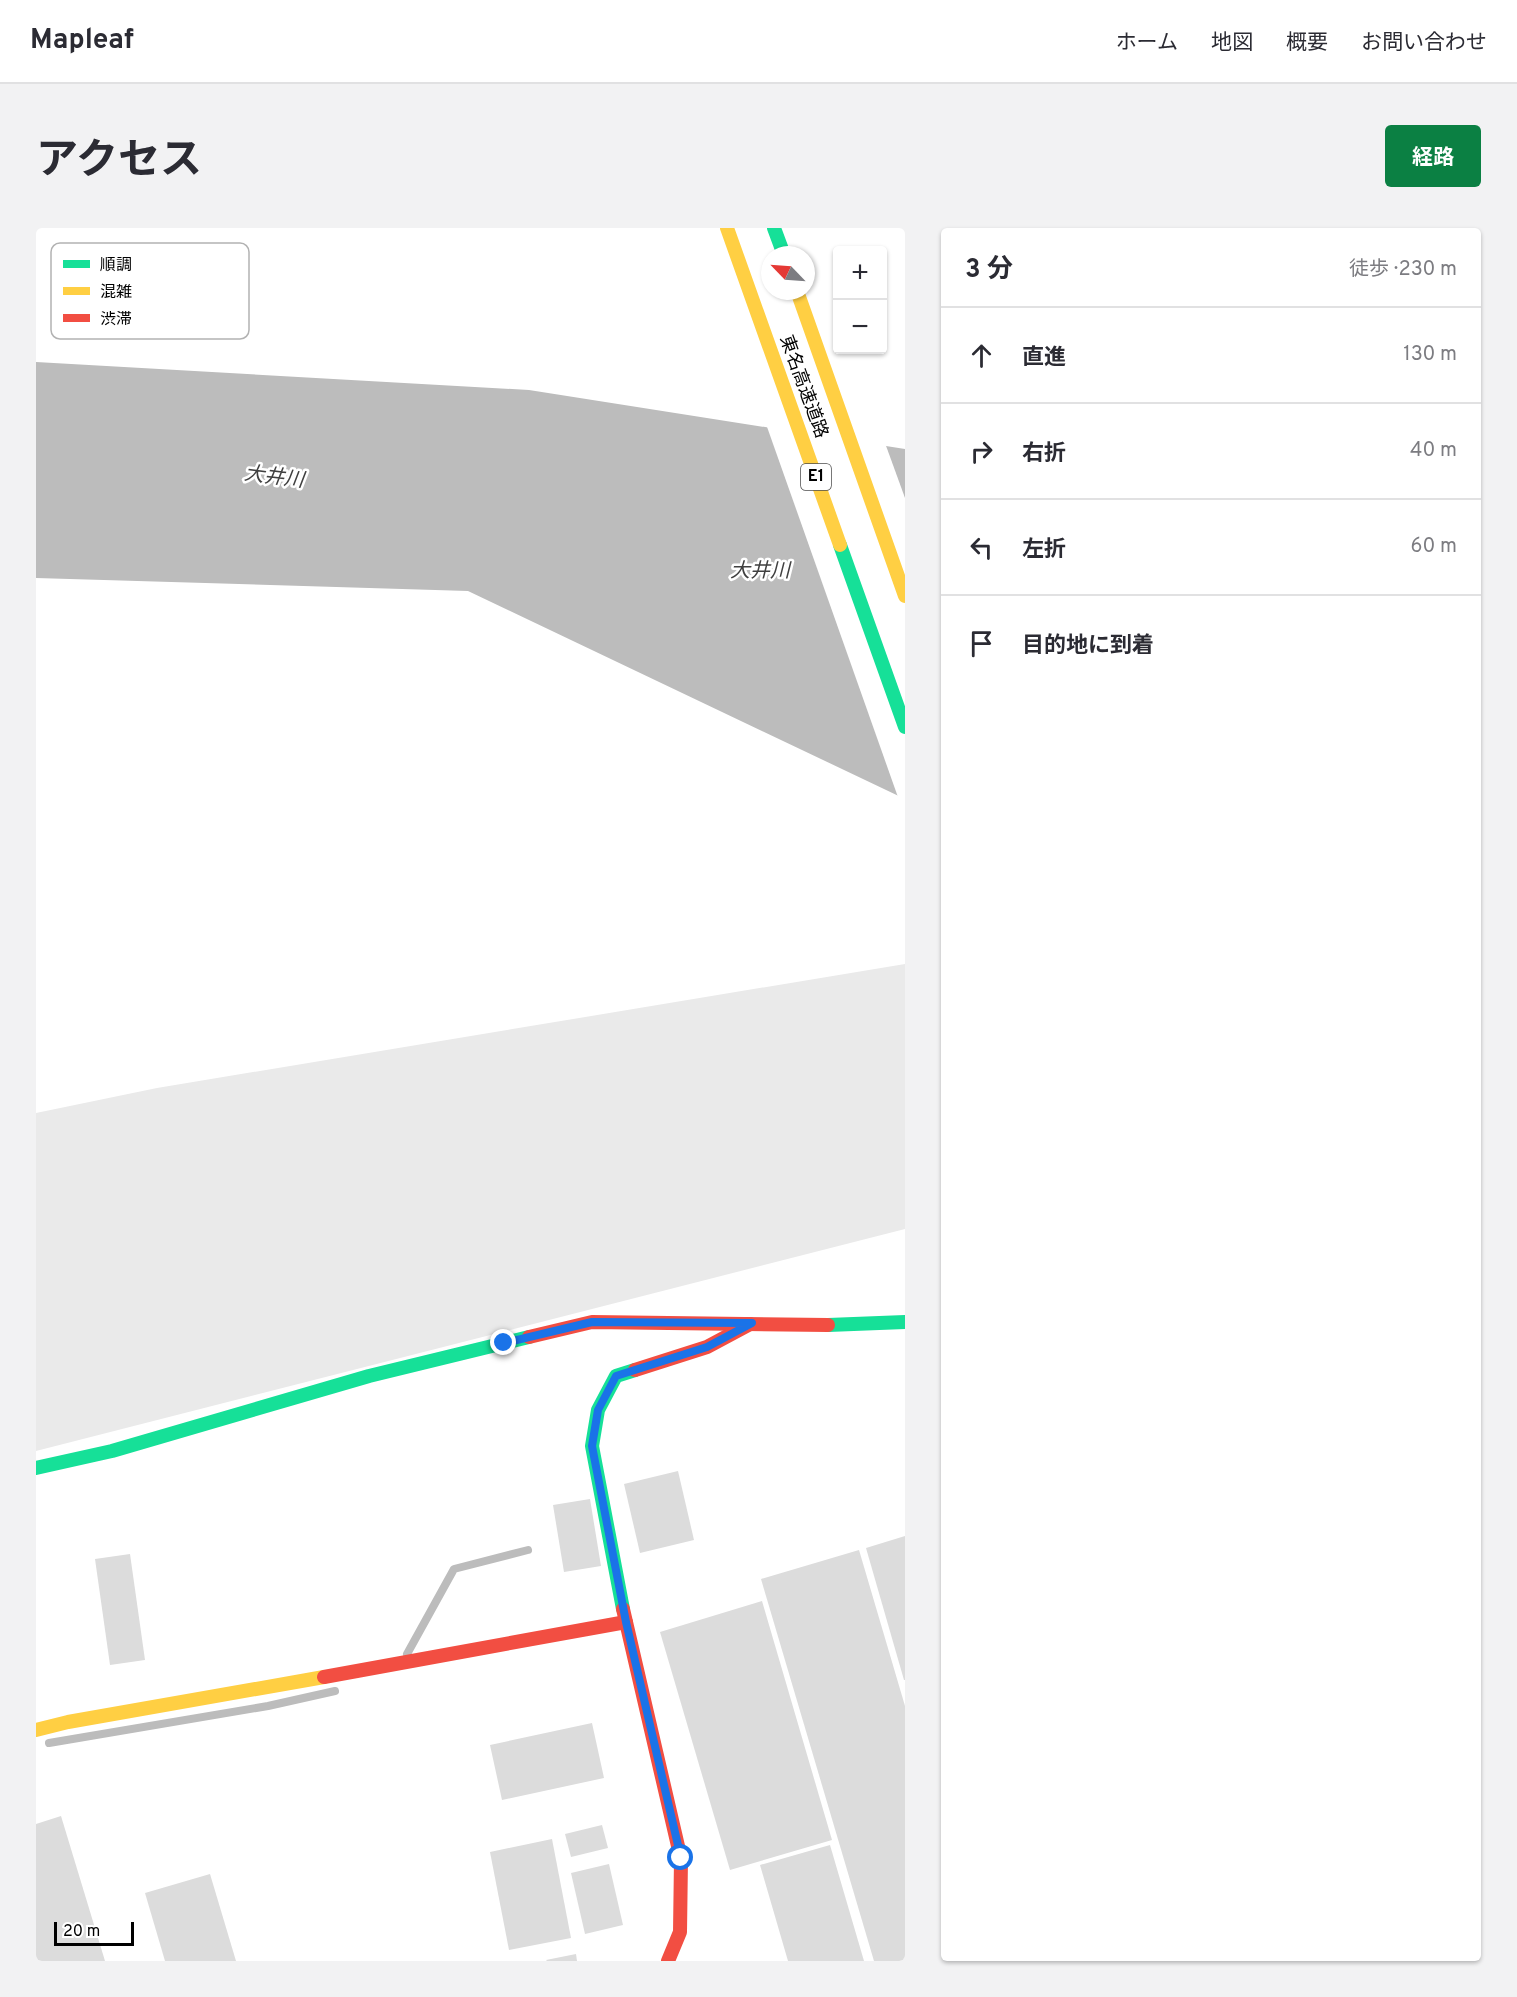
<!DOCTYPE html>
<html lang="ja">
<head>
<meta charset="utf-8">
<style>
  :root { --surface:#fff; --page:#f2f2f3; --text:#2b2b33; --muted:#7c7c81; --line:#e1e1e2; --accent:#0b8043 }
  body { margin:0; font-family:Overpass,"Noto Sans JP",sans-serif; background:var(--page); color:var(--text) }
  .controls { position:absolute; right:18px; top:18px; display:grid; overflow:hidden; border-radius:6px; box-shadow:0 2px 4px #0004 }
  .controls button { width:54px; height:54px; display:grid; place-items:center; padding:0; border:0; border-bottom:2px solid var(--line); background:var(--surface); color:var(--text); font:30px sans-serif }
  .compass { position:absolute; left:725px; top:18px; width:54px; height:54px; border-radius:50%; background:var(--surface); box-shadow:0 2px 4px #0004; rotate:295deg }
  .scale { position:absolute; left:18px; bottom:15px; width:80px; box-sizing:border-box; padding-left:6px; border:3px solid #000; border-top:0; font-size:16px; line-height:21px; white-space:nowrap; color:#000; -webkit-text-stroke:4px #fff; paint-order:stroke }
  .stop { position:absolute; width:18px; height:18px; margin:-14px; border:4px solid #1a73e8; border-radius:50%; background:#fff }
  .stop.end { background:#1a73e8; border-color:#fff; box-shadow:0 2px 6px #0008 }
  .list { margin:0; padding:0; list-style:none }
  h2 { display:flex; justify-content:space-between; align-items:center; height:78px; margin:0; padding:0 24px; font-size:26px }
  h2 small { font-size:20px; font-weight:400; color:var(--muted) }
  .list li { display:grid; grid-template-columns:39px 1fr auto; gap:18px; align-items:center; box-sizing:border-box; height:96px; padding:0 24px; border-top:2px solid var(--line) }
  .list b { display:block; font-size:22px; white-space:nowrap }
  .list em { font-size:20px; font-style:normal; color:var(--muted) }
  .icon { flex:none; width:33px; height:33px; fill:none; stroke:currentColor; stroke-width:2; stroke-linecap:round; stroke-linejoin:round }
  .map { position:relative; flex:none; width:869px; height:1733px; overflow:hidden; border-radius:6px }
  header { display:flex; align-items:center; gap:36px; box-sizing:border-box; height:84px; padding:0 30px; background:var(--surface); border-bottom:2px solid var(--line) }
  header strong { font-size:28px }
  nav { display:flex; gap:33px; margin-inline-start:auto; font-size:21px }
  .intro { display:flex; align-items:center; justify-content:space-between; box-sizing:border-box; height:144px; padding:0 36px }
  h1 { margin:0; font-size:42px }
  .button { padding:15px 27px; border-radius:6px; background:var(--accent); color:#fff; font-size:21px; font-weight:700 }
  main { display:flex; gap:36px; padding:0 36px }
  aside { flex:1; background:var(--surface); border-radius:6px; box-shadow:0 2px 4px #0004 }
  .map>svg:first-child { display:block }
  .green { fill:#eaeaea }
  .water { fill:#bcbcbc }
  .pier { fill:#fff }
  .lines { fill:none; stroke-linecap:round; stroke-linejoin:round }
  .stream { stroke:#bcbcbc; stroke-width:8 }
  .building { fill:#dcdcdc }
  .fast { stroke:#16e098; stroke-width:14 }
  .slow { stroke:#ffcf43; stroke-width:14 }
  .jam { stroke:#f24e42; stroke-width:14 }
  .route { stroke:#1a73e8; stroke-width:8 }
  .labels { text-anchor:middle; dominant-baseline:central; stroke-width:5; stroke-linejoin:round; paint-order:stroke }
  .shield { fill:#fff; stroke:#4c4c4c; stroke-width:1.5 }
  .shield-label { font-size:16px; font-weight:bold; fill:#000 }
  .street-label { font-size:18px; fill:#000; stroke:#fff }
  .water-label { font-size:20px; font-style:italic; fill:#404040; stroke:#fff }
  .key { fill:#fff; stroke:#b2b2b2; stroke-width:1.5 }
  .key-label { font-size:16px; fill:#000 }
</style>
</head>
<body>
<header>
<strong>Mapleaf</strong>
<nav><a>ホーム</a><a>地図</a><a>概要</a><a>お問い合わせ</a></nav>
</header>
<div class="intro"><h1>アクセス</h1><a class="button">経路</a></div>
<main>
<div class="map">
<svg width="869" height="1733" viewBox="0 0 869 1733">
  <rect width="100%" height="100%" fill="#fff"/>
  <path class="green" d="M869 736V1001L0 1223V885L121 860Z"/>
  <path class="water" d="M0 134 493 162 869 221V571L432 363 0 350Z"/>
  <path class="pier" d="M730 196 849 215 869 270V574L863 572Z"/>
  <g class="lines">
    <g class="stream">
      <path d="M371 1426 418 1341 492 1322"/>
      <path d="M13 1515 232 1478 299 1463"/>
    </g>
  </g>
  <g class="building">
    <path d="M642 1243 658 1312 604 1325 588 1256Z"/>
    <path d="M554 1271 565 1338 528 1344 517 1277Z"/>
    <path d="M869 1308V1452H868L830 1320Z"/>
    <path d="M823 1322 869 1478V1733H838L725 1351Z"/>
    <path d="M94 1326 109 1432 74 1437 59 1331Z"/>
    <path d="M726 1373 796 1612 694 1642 624 1404Z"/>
    <path d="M556 1495 568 1550 466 1572 454 1517Z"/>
    <path d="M25 1588 69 1733H0V1596Z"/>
    <path d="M566 1597 572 1620 535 1629 529 1606Z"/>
    <path d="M516 1611 535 1710 473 1722 454 1624Z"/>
    <path d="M794 1617 828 1733H752L724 1637Z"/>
    <path d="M573 1636 587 1697 549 1706 535 1645Z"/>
    <path d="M174 1646 200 1733H129L109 1665Z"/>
    <path d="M540 1726 541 1733H511L510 1732Z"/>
  </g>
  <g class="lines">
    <g class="fast">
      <path d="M738 0 748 27"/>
      <path d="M804 317 869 499"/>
      <path d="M792 1097 869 1094"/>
      <path d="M0 1240 76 1223 333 1148 493 1109"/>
      <path d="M587 1381 556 1218 562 1182 580 1148 599 1142"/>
    </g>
    <g class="slow">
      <path d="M691 0 804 317"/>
      <path d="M761 63 869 368"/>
      <path d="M0 1502 32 1494 288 1449"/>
    </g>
    <g class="jam">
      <path d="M493 1109 556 1094 792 1097"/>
      <path d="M599 1142 671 1119 714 1096"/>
      <path d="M587 1381 645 1631 644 1704 632 1733"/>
      <path d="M288 1449 590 1394"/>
    </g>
  </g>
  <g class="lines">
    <path class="route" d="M468 1115 556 1094 716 1095 671 1119 580 1148 562 1182 556 1218 590 1394 645 1630"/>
  </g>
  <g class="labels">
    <rect class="shield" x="765" y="236" width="30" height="26" rx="4.5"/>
    <g class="shield-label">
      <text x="780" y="249">E1</text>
    </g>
    <g class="street-label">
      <text transform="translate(767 159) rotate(70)">東名高速道路</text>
    </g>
    <g class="water-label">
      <text transform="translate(238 250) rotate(7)">大井川</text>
      <text x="724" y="344">大井川</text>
    </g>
  </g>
  <rect x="15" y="15" width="198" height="96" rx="9" class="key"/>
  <rect x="27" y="32" width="27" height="8" fill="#16e098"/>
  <rect x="27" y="59" width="27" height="8" fill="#ffcf43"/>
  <rect x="27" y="86" width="27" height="8" fill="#f24e42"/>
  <g class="key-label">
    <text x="64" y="42">順調</text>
    <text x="64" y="69">混雑</text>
    <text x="64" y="96">渋滞</text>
  </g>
</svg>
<div class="controls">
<button>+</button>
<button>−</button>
</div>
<svg class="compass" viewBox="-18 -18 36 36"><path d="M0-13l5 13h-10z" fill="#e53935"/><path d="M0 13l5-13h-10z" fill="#7c7c81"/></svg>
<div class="scale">20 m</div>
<div class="stop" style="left:645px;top:1630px"></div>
<div class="stop end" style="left:468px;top:1115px"></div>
</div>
<aside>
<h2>3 分<small>徒歩 · 230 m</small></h2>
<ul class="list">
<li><svg class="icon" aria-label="ahead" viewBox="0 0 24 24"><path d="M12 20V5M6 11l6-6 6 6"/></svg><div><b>直進</b></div><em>130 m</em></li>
<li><svg class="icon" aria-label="right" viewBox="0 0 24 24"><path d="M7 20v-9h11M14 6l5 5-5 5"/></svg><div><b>右折</b></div><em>40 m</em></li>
<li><svg class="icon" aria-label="left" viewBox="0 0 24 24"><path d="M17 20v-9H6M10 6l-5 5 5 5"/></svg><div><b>左折</b></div><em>60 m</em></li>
<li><svg class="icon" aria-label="arrive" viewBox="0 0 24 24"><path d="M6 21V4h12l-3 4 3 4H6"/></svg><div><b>目的地に到着</b></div></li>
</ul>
</aside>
</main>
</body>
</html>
